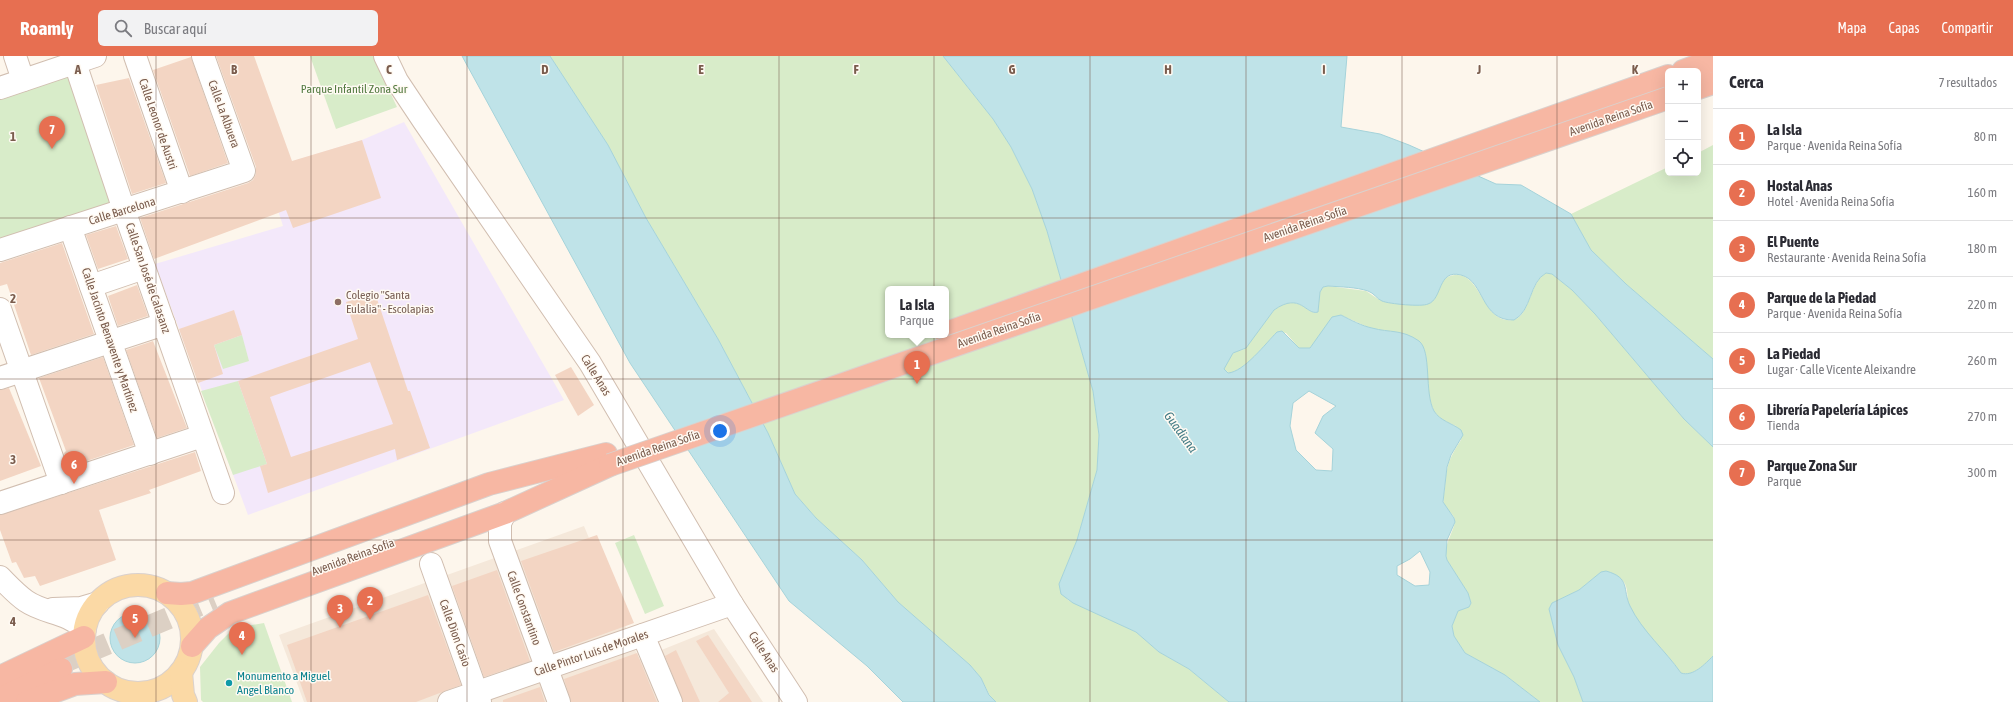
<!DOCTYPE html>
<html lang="es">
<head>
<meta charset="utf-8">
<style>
  :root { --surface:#fff; --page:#f2f2f3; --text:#2b2b33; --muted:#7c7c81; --line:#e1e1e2; --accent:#e76f51 }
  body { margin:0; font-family:"Asap Condensed",sans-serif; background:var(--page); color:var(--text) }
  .controls { position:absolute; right:12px; top:12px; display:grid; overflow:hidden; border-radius:6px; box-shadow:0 4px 16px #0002 }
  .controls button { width:36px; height:36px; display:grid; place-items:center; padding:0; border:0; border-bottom:1px solid var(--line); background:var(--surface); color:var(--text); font:20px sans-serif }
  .you { position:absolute; left:720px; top:375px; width:14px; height:14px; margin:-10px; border:3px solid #fff; border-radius:50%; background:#1a73e8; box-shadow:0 0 0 6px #1a73e833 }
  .badge { display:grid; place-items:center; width:26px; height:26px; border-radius:50%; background:var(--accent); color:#fff; font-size:13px; font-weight:700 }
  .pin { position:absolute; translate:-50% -33px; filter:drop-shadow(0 1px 2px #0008) }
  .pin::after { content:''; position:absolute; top:21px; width:14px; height:12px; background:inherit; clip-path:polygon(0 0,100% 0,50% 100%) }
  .popup { position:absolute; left:885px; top:230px; width:64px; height:52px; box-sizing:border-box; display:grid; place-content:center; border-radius:6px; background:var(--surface); filter:drop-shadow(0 1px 3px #0005); font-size:13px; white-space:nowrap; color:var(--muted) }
  .popup b { font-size:15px; color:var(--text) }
  .popup::after { content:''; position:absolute; left:50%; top:100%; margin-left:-8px; border:8px solid transparent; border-top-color:var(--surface) }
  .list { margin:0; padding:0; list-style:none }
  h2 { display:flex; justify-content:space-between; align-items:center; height:52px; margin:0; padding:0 16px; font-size:17px }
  h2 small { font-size:13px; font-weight:400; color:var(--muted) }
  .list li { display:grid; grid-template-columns:26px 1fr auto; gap:12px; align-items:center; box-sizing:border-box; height:56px; padding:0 16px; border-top:1px solid var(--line) }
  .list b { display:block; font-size:15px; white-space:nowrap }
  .list p { margin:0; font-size:13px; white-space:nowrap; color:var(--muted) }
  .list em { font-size:13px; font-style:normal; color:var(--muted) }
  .icon { flex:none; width:22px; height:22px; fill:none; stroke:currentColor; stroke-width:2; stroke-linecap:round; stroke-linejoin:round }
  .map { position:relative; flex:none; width:1713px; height:646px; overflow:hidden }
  header { display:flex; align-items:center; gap:24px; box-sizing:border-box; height:56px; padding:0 20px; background:var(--accent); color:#fff }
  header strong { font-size:19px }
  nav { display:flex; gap:22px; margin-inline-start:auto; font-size:14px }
  .search { width:280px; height:36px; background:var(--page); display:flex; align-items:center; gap:10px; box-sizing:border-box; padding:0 14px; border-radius:6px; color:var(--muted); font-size:15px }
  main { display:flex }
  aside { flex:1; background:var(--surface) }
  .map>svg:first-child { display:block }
  .residential { fill:#f5e8da }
  .education { fill:#f3e8fa }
  .green { fill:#d8ecc9; fill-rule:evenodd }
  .water { fill:#bfe3e8; stroke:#a5d3da; fill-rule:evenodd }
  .building { fill:#f3d5c3; fill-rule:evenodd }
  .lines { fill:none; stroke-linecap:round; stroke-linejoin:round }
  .highway-tunnel { stroke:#dcd0c4; stroke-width:22; stroke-dasharray:22 11; stroke-linecap:butt }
  .minor-casing { stroke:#d1beb0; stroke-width:24 }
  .major-casing { stroke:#dad1cd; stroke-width:24 }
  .highway-casing { stroke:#dad1cd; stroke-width:24 }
  .minor { stroke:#fff; stroke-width:22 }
  .major { stroke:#fbd9a5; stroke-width:22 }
  .highway { stroke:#f7b7a3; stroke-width:22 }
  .highway-bridge-casing { stroke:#dad1cd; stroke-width:24; stroke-linecap:butt }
  .highway-bridge { stroke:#f7b7a3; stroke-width:22 }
  .grid { fill:none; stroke:#7a5c4d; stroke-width:1; stroke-opacity:0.55 }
  .education-dot { fill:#8d6e63; stroke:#fffaf3; stroke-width:1.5 }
  .culture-dot { fill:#0f9aa8; stroke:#fffaf3; stroke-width:1.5 }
  .labels { text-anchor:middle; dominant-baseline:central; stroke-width:3; stroke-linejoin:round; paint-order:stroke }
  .park-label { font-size:12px; fill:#537a41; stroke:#fffaf3 }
  .street-label { font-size:12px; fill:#7a5c4d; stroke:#fffaf3 }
  .education-label { font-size:12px; fill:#785e54; stroke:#fffaf3; text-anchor:start }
  .culture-label { font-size:12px; fill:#0d838f; stroke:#fffaf3; text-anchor:start }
  .water-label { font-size:13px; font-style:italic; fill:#437c86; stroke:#fffaf3 }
  .grid-label { font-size:13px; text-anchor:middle; font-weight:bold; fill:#7a5c4d; stroke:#fffaf3; stroke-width:3; stroke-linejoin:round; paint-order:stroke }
</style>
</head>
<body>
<header>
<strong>Roamly</strong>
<div class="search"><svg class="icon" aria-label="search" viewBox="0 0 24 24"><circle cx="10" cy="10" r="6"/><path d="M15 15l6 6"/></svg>Buscar aquí</div>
<nav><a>Mapa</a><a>Capas</a><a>Compartir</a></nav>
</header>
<main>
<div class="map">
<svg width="1713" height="646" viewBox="0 0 1713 646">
  <rect width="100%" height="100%" fill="#fdf6ec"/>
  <path class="residential" d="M584 470 639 603 714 573 763 646H304L279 579Z"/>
  <path class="education" d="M404 66 564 344 248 459 155 208 283 170 265 114 362 84Z"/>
  <g class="green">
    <path d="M310 0H373L397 51 336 73Z"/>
    <path d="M550 0H943L993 63 1011 91 1032 133 1047 175 1093 335 1099 379 1097 414 1077 484 1059 528 1068 544 1136 576 1159 596 1189 613 1229 646H996L992 644 981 622 970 609 898 546 862 504 816 462 795 438 768 377 718 283 646 162 608 89ZM888 233H946V279H888Z"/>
    <path d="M75 7 124 154 0 195V32Z"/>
    <path d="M1713 89V303L1626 228 1591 194 1571 158 1668 111V117H1698V97Z"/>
    <path d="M1546 217 1552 218 1572 234 1595 258 1684 363 1713 391V600C1705 608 1693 621 1681 617 1665 594 1643 576 1630 551 1626 543 1629 531 1623 525 1617 518 1610 516 1601 516L1579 534 1552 547 1549 553 1558 589 1574 621 1583 646H1540L1505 619 1465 597 1454 580 1452 570 1458 555 1469 551 1471 547 1468 537 1447 504C1443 489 1452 480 1455 466 1456 459 1446 454 1444 448 1443 443 1444 437 1445 433 1446 411 1449 402 1461 384L1456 370C1450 367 1442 365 1437 359 1426 346 1426 315 1426 299L1403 277 1372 273 1341 259 1310 292H1299L1286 277 1277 276C1266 287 1244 316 1229 317L1224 313C1226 304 1232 294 1243 294L1274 254C1301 235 1306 260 1317 256L1320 236 1323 231 1328 230 1366 235 1378 243 1434 244C1437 238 1440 228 1445 223 1448 220 1452 219 1456 219 1481 217 1483 268 1512 264 1530 262 1530 225 1546 217Z"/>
    <path d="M242 279 249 305 223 313 214 289Z"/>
    <path d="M238 325 267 408 233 419 201 335Z"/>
    <path d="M634 479 664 550 645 558 615 487Z"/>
    <path d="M264 567 292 646H203L201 644 200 611 219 587 231 575 246 570Z"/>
  </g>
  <g class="water">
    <path d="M462 0H550L608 89 646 162 718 283 768 377 795 438 816 462 862 504 898 546 970 609 981 622 989 639 996 646H903L867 610 789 545 630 307Z"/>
    <path d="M943 0H1347L1341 71 1380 78 1409 89 1496 128 1521 129 1571 158 1591 194 1626 228 1713 303V391L1684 363 1595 258 1572 234 1552 218 1546 217C1529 226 1532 255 1514 264 1480 265 1485 225 1461 219 1437 213 1443 243 1428 248 1422 251 1389 248 1382 245 1377 243 1374 237 1368 235 1356 231 1341 231 1328 230L1323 231 1320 236 1318 256C1306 260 1301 235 1274 254L1246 292 1233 297 1224 313 1228 317C1244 316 1266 287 1277 276L1282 275 1299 292H1310L1332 261 1341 259C1351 264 1362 270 1372 272 1390 277 1402 273 1419 285 1432 295 1424 337 1434 355 1440 365 1452 367 1461 374L1463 379 1451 399 1447 411 1443 446 1454 462 1455 466 1447 484 1446 500 1447 504 1468 537 1471 547 1469 551 1458 555 1452 570 1454 580 1465 597 1505 619 1540 646H1229L1189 613 1159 596 1136 576 1073 547 1061 538 1059 528 1077 484 1097 414 1099 379 1093 335 1047 175 1032 133 1011 91 993 63ZM1309 335 1336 350 1323 360 1315 377 1333 393 1332 415 1316 414 1296 394 1290 370 1293 347ZM1420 495 1430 516 1429 529 1415 530 1397 519V510L1410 503Z"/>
    <path d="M1606 515C1631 522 1622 533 1630 550 1642 575 1665 594 1681 617 1693 621 1705 608 1713 600V646H1583L1574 621 1558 589 1549 553 1552 547 1579 534 1601 516Z"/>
    <circle cx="135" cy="582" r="25"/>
  </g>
  <g class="building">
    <path d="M216 0H254L292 105 362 84 381 142 293 172 286 154 154 203 140 162 248 127 253 124 256 118V111Z"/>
    <path d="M191 1 228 107 190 120 153 14Z"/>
    <path d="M129 22 166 127 132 138 96 29Z"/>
    <path d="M116 170 128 203 98 213 86 179Z"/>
    <path d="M62 187 94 278 31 299 7 228 0 230V207Z"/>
    <path d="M137 229 148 260 118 270 108 240Z"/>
    <path d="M375 237 408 335H410L430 392 397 404 395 393 268 437 260 410 267 408 238 325 358 283 346 246ZM370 306 393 368 291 401 270 341Z"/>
    <path d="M234 254 242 279 214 289 223 318 198 327 179 273Z"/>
    <path d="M153 285 187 372 157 382 126 294Z"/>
    <path d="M103 301 134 389 69 411 64 397 66 395 39 322Z"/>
    <path d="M571 311 594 349 578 360 555 319Z"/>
    <path d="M9 332 41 410 0 425V334Z"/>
    <path d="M195 396 201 415 149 434 151 437 99 454 116 504 40 530 35 520 24 522 16 506 12 507 0 474V459Z"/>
    <path d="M597 479 634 567 554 596 521 505Z"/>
    <path d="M497 514 530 605 484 621 452 530Z"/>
    <path d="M428 539 461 629 416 646H307L287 589Z"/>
    <path d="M708 579 752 646H718L729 637 696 585Z"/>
    <path d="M676 594 700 646H683L665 600Z"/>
    <path d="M637 597 657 646H571L564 623Z"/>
    <path d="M540 631 545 646H503V644Z"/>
  </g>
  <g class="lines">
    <path class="highway-tunnel" d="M57 609 214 543"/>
    <defs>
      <g id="minor">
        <path d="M15 0 23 24"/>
        <path d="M135 0 182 136"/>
        <path d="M385 0 397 25 423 64 590 307 732 548 796 646"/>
        <path d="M75 7 124 154 223 437"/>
        <path d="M0 32 95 0"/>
        <path d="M70 171 150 398"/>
        <path d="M0 194 244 115 203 0"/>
        <path d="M91 230 144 212"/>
        <path d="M0 253 61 427"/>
        <path d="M0 322 164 268"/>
        <path d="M0 447 202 380"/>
        <path d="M505 457 500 467V485L559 646"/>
        <path d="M431 508 480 646"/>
        <path d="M0 521C8 529 16 538 26 545 45 558 65 555 85 573"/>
        <path d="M53 553 81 552 98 547"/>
        <path d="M643 579 671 646"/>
        <path d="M449 646 732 548"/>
      </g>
      <g id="major">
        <circle cx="138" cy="583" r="54"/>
        <path d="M181 616 183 639 186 646"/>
      </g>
      <g id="highway">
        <path d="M1683 15 1713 4"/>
        <path d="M1698 32 1713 27"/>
        <path d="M946 277 1668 20"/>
        <path d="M167 537 181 538 192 537 489 428 606 398"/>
        <path d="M192 590 208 572 230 557 505 457 610 409"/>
        <path d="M0 621 84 581"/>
        <path d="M0 643 61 613"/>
        <path d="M27 646 75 628 106 626"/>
      </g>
    </defs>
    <use href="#minor" class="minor-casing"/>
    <use href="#major" class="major-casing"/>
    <use href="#highway" class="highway-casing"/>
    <use href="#minor" class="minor"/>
    <use href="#major" class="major"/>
    <use href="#highway" class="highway"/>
    <defs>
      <path id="highway-bridge" d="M610 409 1668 42"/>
    </defs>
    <use href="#highway-bridge" class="highway-bridge-casing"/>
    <use href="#highway-bridge" class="highway-bridge"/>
  </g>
  <path class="grid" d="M156 0V646M311 0V646M467 0V646M623 0V646M779 0V646M934 0V646M1090 0V646M1246 0V646M1402 0V646M1557 0V646M0 162H1713M0 323H1713M0 484H1713"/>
  <circle class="education-dot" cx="338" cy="246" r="4"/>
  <circle class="culture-dot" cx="229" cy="627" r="4"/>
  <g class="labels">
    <g class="park-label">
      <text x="354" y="33">Parque Infantil Zona Sur</text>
    </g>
    <g class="street-label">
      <text transform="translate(224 58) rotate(70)">Calle La Albuera</text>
      <text transform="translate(1611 62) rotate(-19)">Avenida Reina Sofía</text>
      <text transform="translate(158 68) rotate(71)">Calle Leonor de Austri</text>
      <text transform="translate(122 155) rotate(-17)">Calle Barcelona</text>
      <text transform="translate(1305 168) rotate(-19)">Avenida Reina Sofía</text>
      <text transform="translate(148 222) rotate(71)">Calle San José de Calasanz</text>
      <text transform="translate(999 274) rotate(-19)">Avenida Reina Sofía</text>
      <text transform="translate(110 284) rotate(71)">Calle Jacinto Benavente y Martínez</text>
      <text transform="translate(596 319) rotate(58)">Calle Anas</text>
      <text transform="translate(658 392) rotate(-19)">Avenida Reina Sofía</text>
      <text transform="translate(353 501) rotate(-20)">Avenida Reina Sofía</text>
      <text transform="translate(524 552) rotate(70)">Calle Constantino</text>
      <text transform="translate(455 577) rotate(70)">Calle Dion Casio</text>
      <text transform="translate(764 596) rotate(57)">Calle Anas</text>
      <text transform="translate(591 597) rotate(-19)">Calle Pintor Luis de Morales</text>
    </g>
    <g class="education-label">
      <text x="346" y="239">Colegio "Santa<tspan x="346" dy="14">Eulalia" - Escolapias</tspan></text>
    </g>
    <g class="culture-label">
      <text x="237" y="620">Monumento a Miguel<tspan x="237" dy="14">Angel Blanco</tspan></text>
    </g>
    <g class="water-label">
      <text transform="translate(1181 376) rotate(54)">Guadiana</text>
    </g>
  </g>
  <g class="grid-label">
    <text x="78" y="18">A</text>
    <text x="234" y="18">B</text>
    <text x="389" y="18">C</text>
    <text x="545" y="18">D</text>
    <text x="701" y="18">E</text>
    <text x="856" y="18">F</text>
    <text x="1012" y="18">G</text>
    <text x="1168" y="18">H</text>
    <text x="1324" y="18">I</text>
    <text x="1479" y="18">J</text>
    <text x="1635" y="18">K</text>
    <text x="13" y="85">1</text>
    <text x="13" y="247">2</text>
    <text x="13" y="408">3</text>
    <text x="13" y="570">4</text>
  </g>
</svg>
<div class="controls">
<button>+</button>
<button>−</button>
<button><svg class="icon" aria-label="locate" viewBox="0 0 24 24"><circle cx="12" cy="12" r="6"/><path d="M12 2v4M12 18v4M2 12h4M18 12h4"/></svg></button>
</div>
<div class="you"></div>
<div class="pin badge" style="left:917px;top:328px">1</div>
<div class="popup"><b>La Isla</b>Parque</div>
<div class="pin badge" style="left:370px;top:564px">2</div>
<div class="pin badge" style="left:340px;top:572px">3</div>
<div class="pin badge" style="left:242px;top:599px">4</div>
<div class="pin badge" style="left:135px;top:582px">5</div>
<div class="pin badge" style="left:74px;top:428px">6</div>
<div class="pin badge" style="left:52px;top:93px">7</div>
</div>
<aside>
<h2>Cerca<small>7 resultados</small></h2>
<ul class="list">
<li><span class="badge">1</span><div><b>La Isla</b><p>Parque · Avenida Reina Sofía</p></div><em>80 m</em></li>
<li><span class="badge">2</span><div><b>Hostal Anas</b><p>Hotel · Avenida Reina Sofía</p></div><em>160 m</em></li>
<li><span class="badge">3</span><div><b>El Puente</b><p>Restaurante · Avenida Reina Sofía</p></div><em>180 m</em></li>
<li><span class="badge">4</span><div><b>Parque de la Piedad</b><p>Parque · Avenida Reina Sofía</p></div><em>220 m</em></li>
<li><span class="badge">5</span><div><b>La Piedad</b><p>Lugar · Calle Vicente Aleixandre</p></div><em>260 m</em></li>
<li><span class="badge">6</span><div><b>Librería Papelería Lápices</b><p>Tienda</p></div><em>270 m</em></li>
<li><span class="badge">7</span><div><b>Parque Zona Sur</b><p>Parque</p></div><em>300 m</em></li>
</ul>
</aside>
</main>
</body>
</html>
